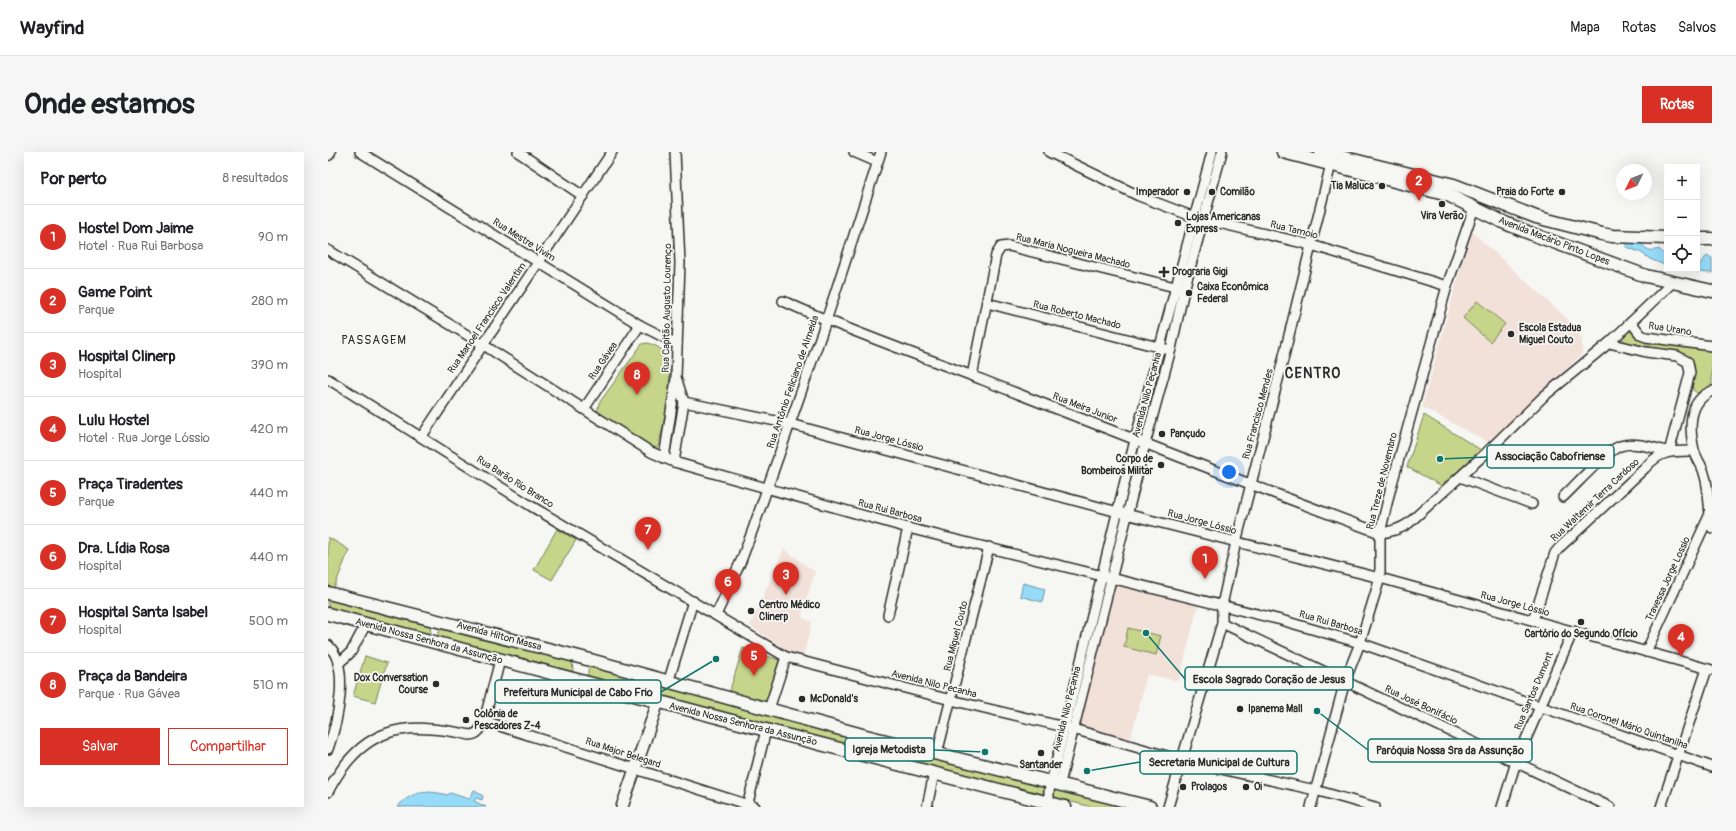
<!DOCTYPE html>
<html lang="pt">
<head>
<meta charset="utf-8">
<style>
  :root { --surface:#fff; --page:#f6f6f6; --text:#202124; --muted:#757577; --line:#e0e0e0; --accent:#d93025 }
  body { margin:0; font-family:Pangolin,sans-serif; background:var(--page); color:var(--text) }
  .controls { position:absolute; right:12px; top:12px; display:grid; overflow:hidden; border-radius:0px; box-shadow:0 4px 16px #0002 }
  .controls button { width:36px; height:36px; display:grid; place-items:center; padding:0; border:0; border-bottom:1px solid var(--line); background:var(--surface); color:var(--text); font:20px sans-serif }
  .compass { position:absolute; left:1288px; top:12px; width:36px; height:36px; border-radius:50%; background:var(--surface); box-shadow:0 4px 16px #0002; rotate:227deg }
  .you { position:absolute; left:901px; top:320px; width:14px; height:14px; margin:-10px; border:3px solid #fff; border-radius:50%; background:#1a73e8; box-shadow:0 0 0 6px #1a73e833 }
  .badge { display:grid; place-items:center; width:26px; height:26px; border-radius:50%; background:var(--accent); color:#fff; font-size:13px; font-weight:700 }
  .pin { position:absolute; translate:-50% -33px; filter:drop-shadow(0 1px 2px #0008) }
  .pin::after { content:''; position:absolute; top:21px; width:14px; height:12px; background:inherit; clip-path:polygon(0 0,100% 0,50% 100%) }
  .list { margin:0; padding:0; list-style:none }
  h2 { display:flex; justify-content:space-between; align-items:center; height:52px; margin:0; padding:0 16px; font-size:17px }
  h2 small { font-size:13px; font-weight:400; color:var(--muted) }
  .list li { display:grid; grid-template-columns:26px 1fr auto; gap:12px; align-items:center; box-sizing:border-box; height:64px; padding:0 16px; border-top:1px solid var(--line) }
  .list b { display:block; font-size:15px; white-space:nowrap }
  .list p { margin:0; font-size:13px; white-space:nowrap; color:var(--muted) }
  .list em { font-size:13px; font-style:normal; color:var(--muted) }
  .actions { display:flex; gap:8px; padding:12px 16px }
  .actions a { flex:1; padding:9px 0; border:1px solid var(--accent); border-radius:0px; text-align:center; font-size:14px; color:var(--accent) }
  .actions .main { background:var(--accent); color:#fff }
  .icon { flex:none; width:22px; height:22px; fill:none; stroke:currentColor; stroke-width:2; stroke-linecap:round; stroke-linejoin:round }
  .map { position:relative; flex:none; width:1384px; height:655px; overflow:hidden; border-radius:0px }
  header { display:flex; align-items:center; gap:24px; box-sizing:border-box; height:56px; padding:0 20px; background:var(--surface); border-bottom:1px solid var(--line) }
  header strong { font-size:19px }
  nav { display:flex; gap:22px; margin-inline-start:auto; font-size:14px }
  .intro { display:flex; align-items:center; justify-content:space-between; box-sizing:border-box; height:96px; padding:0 24px }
  h1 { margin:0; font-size:28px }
  .button { padding:10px 18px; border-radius:0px; background:var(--accent); color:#fff; font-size:14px; font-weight:700 }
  main { display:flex; gap:24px; padding:0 24px }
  aside { flex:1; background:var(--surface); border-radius:0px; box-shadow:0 4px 16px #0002 }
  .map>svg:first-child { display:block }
  .built { fill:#f2e1d9 }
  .green { fill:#c6d589; stroke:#78805a }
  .water { fill:#96dbf8; stroke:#6b95a6 }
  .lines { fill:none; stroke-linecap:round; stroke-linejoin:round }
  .minor-casing { stroke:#2b2b2b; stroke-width:12 }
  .tertiary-casing { stroke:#2b2b2b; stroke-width:14 }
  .secondary-casing { stroke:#2b2b2b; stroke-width:15 }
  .minor { stroke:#f6f6f2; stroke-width:9 }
  .tertiary { stroke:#f6f6f2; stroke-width:11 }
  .secondary { stroke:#f6f6f2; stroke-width:12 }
  .poi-dot { fill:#2b2b2b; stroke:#f6f6f2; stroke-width:1.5 }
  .labels { text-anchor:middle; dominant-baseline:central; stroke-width:3.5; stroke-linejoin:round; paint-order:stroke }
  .poi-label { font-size:10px; font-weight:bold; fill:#2b2b2b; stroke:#f6f6f2; text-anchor:start }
  .street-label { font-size:10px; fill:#2b2b2b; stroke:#f6f6f2 }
  .quarter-label { font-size:12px; letter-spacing:1px; fill:#2b2b2b; stroke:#f6f6f2 }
  .district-label { font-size:14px; font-weight:bold; letter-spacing:1px; fill:#2b2b2b; stroke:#f6f6f2 }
  .leader { fill:none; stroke:#0f766e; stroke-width:1.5 }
  .callout-dot { fill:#0f766e; stroke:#f6f6f2; stroke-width:1.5 }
  .callout { fill:#f6f6f2; stroke:#0f766e; stroke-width:1.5 }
  .callout-label { font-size:11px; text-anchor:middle; font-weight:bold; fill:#2b2b2b }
</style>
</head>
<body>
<header>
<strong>Wayfind</strong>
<nav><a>Mapa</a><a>Rotas</a><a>Salvos</a></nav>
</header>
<div class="intro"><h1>Onde estamos</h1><a class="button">Rotas</a></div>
<main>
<aside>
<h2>Por perto<small>8 resultados</small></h2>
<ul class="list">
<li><span class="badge">1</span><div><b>Hostel Dom Jaime</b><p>Hotel · Rua Rui Barbosa</p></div><em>90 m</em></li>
<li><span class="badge">2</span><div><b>Game Point</b><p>Parque</p></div><em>280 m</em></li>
<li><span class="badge">3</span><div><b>Hospital Clinerp</b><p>Hospital</p></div><em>390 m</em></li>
<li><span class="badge">4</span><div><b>Lulu Hostel</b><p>Hotel · Rua Jorge Lóssio</p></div><em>420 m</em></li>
<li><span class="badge">5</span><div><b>Praça Tiradentes</b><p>Parque</p></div><em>440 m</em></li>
<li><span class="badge">6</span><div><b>Dra. Lídia Rosa</b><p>Hospital</p></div><em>440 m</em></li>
<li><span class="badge">7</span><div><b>Hospital Santa Isabel</b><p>Hospital</p></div><em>500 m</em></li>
<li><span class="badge">8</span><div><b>Praça da Bandeira</b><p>Parque · Rua Gávea</p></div><em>510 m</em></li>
</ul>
<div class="actions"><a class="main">Salvar</a><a>Compartilhar</a></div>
</aside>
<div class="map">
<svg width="1384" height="655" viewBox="0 0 1384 655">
  <rect width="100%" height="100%" fill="#f6f6f2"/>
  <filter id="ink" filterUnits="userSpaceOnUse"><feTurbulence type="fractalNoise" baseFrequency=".025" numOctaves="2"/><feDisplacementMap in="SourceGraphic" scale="8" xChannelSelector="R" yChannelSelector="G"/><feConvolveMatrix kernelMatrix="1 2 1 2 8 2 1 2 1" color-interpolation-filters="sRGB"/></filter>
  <g filter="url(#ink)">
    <g class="built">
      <path d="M1143 79 1248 175 1254 188V202L1162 291 1094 255Z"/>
      <path d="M456 397 487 420 473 465 484 470 475 504 465 502 422 474Z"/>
      <path d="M786 432 870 454 851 529 819 522 802 589 749 575Z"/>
    </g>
    <g class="green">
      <path d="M1149 149 1177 172 1162 190 1135 166Z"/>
      <path d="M1300 178 1384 197V236L1369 241 1365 238C1362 222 1374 215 1356 202L1297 190 1294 186 1296 181Z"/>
      <path d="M319 191C324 192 331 195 335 199 350 217 335 277 329 298L269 261 271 251 314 192Z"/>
      <path d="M1096 263 1153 298 1114 334 1079 315Z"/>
      <path d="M229 377 248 388 224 428 206 418Z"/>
      <path d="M0 385 21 398 6 436 0 434Z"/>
      <path d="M0 446 102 472 103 482 100 485 0 459Z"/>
      <path d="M114 476 244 509 245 518 243 521 111 488 110 481Z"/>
      <path d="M800 476 833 484 828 503 796 495Z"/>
      <path d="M415 496 451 508 438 551 401 541Z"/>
      <path d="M37 504 59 511 47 550 25 544Z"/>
      <path d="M263 513 527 585 529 591 523 596 260 526V518Z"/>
      <path d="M550 592 808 655H764L547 600Z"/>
    </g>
    <g class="water">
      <path d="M1298 90 1313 91C1318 98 1323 100 1331 97L1336 102H1339V114L1322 107 1312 100 1298 95Z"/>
      <path d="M1380 104 1384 106V121L1368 120 1375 107Z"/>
      <path d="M695 431 717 437 714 450 692 444Z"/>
      <path d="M146 638 155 644 154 648 148 646 146 649 158 655H69C86 638 98 638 120 643L122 641 141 647Z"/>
    </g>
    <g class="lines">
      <defs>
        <g id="minor">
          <path d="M32 0 312 173 349 192"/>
          <path d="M190 0 255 44"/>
          <path d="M526 0 549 10"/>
          <path d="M721 0 811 44 866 65 983 93 1119 134"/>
          <path d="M0 98 154 192 323 300 346 310 580 376 953 468 1032 491 1384 615"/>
          <path d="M455 149C520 179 588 202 655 228 787 280 919 332 1052 381 1063 380 1071 378 1081 371L1158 301 1215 245 1281 191 1344 131"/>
          <path d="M659 151 838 197"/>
          <path d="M1303 170 1313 183 1318 185 1384 194"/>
          <path d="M644 224 668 103 673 95 681 94 855 137"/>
          <path d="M0 227 203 354 458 505 623 548 745 577 853 608 987 638 1047 655"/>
          <path d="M1384 239C1360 249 1361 276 1366 298 1368 306 1374 313 1376 321 1382 338 1380 358 1384 376"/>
          <path d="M356 250 462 272 790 360 1052 426 1384 518"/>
          <path d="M256 257 312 173"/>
          <path d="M94 284 284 0"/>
          <path d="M336 306 348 227"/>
          <path d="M346 310 356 250 348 225 352 111 347 0"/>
          <path d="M1132 325 1204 352"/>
          <path d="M1235 345C1248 333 1277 300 1292 294 1308 289 1326 296 1341 300L1362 221 1360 210 1349 204 1318 200 1281 191"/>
          <path d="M388 463 413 409 425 377 498 169 553 0"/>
          <path d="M560 463 580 376"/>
          <path d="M1205 468 1227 401 1232 395 1317 316C1332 298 1345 299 1366 299"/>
          <path d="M894 471 1282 655"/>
          <path d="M0 493C23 514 9 572 0 597"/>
          <path d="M1318 500 1381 364"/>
          <path d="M10 512 23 500 38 472"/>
          <path d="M340 531 365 449"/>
          <path d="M441 557 458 505"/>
          <path d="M156 569 427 655"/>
          <path d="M609 602 661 395"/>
          <path d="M732 631 817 292 843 197 856 138 894 0"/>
          <path d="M0 640C33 575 75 568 142 583 151 582 152 577 156 569L172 508"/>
          <path d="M419 655 438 578"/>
          <path d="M599 655 606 621"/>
          <path d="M725 655 721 647V639L807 288 884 0"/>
          <path d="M840 655 894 471V453L908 390 952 220 1003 12"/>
          <path d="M983 655 1017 529 1032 491 1052 426V381L1062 339 1119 134 1146 56"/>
          <path d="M1174 655 1188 610 1245 479"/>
          <path d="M1333 655 1379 517"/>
        </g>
        <path id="tertiary" d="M294 655 330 550"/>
        <g id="secondary">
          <path d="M955 0 1120 43 1177 71 1204 82 1318 124 1384 139"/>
          <path d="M993 0 1126 33 1208 65 1274 82 1284 84 1339 86"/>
          <path d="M0 2 1 0"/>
          <path d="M1369 87H1384"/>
          <path d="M0 441 255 506 538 584 822 655"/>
          <path d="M0 462 438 578 737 655"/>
        </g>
      </defs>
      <use href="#minor" class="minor-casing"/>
      <use href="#tertiary" class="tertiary-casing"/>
      <use href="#secondary" class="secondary-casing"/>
      <use href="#minor" class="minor"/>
      <use href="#tertiary" class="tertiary"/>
      <use href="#secondary" class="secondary"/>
    </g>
  </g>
  <g class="poi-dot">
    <circle cx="1054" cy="34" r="4"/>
    <circle cx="859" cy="40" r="4"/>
    <circle cx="884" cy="40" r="4"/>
    <circle cx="1234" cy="40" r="4"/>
    <circle cx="1114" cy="52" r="4"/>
    <circle cx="850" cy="71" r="4"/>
    <path d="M834 114h4v4h4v4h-4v4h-4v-4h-4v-4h4z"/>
    <circle cx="861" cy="141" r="4"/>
    <circle cx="1183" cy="182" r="4"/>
    <circle cx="834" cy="282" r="4"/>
    <circle cx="833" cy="313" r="4"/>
    <circle cx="423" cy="459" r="4"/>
    <circle cx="1253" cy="470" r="4"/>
    <circle cx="108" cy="532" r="4"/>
    <circle cx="474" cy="547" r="4"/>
    <circle cx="912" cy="557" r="4"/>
    <circle cx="138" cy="568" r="4"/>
    <circle cx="713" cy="601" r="4"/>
    <circle cx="855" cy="635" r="4"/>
    <circle cx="918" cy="635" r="4"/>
  </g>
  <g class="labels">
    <g class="poi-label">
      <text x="1046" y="34" text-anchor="end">Tia Maluca</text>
      <text x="851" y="40" text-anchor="end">Imperador</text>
      <text x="892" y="40">Comilão</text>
      <text x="1226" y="40" text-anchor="end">Praia do Forte</text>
      <text x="1114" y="64" text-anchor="middle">Vira Verão</text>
      <text x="858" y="65">Lojas Americanas<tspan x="858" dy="12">Express</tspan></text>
      <text x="844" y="120">Drograria Gigi</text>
      <text x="869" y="135">Caixa Econômica<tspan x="869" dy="12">Federal</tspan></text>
      <text x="1191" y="176">Escola Estadua<tspan x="1191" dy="12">Miguel Couto</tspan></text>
      <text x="842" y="282">Pançudo</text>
      <text x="825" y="307" text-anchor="end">Corpo de<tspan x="825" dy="12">Bombeiros Militar</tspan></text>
      <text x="431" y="453">Centro Médico<tspan x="431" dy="12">Clinerp</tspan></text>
      <text x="1253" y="482" text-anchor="middle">Cartório do Segundo Ofício</text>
      <text x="100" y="526" text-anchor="end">Dox Conversation<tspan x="100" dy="12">Course</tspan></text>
      <text x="482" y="547">McDonald's</text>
      <text x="920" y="557">Ipanema Mall</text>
      <text x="146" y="562">Colônia de<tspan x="146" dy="12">Pescadores Z-4</tspan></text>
      <text x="713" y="613" text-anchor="middle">Santander</text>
      <text x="863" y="635">Prolagos</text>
      <text x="926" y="635">Oi</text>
    </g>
    <g class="street-label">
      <text transform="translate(966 78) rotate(14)">Rua Tamoio</text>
      <text transform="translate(196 88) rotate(32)">Rua Mestre Vivim</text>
      <text transform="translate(1226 89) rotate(21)">Avenida Macário Pinto Lopes</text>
      <text transform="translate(745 99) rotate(14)">Rua Maria Nogueira Machado</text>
      <text transform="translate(339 156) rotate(-89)">Rua Capitão Augusto Lourenço</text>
      <text transform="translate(749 163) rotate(14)">Rua Roberto Machado</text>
      <text transform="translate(159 166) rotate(-56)">Rua Manoel Francisco Valentim</text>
      <text transform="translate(1342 177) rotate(9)">Rua Urano</text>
      <text transform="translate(275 209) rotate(-56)">Rua Gávea</text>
      <text transform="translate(465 230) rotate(-71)">Rua Antônio Feliciano de Almeida</text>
      <text transform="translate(819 243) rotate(-75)">Avenida Nilo Peçanha</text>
      <text transform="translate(757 256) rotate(21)">Rua Meira Junior</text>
      <text transform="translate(930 262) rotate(-75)">Rua Francisco Mendes</text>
      <text transform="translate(561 287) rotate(15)">Rua Jorge Lóssio</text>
      <text transform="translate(1054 329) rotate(-76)">Rua Treze de Novembro</text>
      <text transform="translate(187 330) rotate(32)">Rua Barão Rio Branco</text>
      <text transform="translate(1267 348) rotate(-43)">Rua Waltemir Terra Cardoso</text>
      <text transform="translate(562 359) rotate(15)">Rua Rui Barbosa</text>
      <text transform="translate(874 370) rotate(15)">Rua Jorge Lóssio</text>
      <text transform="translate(1340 427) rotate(-65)">Travessa Jorge Lossio</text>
      <text transform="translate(1187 452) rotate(15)">Rua Jorge Lóssio</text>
      <text transform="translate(1003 471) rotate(16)">Rua Rui Barbosa</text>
      <text transform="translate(171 484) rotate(15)">Avenida Hilton Massa</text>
      <text transform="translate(628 484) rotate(-76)">Rua Miguel Couto</text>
      <text transform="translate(101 489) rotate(15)">Avenida Nossa Senhora da Assunção</text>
      <text transform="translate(606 532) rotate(14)">Avenida Nilo Pecanha</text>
      <text transform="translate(1206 539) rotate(-67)">Rua Santos Dumont</text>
      <text transform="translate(1093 553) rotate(25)">Rua José Bonifácio</text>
      <text transform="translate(739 557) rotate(-76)">Avenida Nilo Peçanha</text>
      <text transform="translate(415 572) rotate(14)">Avenida Nossa Senhora da Assunção</text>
      <text transform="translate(1301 574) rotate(19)">Rua Coronel Mário Quintanilha</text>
      <text transform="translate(295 601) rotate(18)">Rua Major Belegard</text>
    </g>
    <g class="quarter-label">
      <text x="46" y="188">PASSAGEM</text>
    </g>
    <g class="district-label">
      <text x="985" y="221">CENTRO</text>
    </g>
  </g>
  <path class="leader" d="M1112 307L1159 305M818 481L857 527M388 507L333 540M657 600L606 598M989 559L1040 598M759 619L812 610"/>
  <g class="callout-dot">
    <circle cx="1112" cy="307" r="4"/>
    <circle cx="818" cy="481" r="4"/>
    <circle cx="388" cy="507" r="4"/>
    <circle cx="657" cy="600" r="4"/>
    <circle cx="989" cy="559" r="4"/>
    <circle cx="759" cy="619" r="4"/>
  </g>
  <g class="callout">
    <rect x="1159" y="293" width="127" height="23" rx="4"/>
    <rect x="857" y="515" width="168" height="23" rx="4"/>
    <rect x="167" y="528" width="166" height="23" rx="4"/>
    <rect x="517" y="586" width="89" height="23" rx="4"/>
    <rect x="1040" y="587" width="164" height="23" rx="4"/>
    <rect x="812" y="599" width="157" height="23" rx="4"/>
  </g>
  <g class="callout-label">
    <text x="1222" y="308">Associação Cabofriense</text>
    <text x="941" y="531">Escola Sagrado Coração de Jesus</text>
    <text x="250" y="544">Prefeitura Municipal de Cabo Frio</text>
    <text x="561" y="601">Igreja Metodista</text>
    <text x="1122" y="602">Paróquia Nossa Sra da Assunção</text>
    <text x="891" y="614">Secretaria Municipal de Cultura</text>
  </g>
</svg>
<div class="controls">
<button>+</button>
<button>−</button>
<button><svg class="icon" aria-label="locate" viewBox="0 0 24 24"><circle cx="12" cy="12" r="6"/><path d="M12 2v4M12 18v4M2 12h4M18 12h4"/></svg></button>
</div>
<svg class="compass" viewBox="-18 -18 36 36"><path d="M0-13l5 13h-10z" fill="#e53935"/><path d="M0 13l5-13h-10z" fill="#757577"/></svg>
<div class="you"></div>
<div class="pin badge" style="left:877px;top:427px">1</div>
<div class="pin badge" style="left:1091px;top:49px">2</div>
<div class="pin badge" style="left:458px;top:443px">3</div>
<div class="pin badge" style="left:1353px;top:505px">4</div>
<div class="pin badge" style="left:426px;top:524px">5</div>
<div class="pin badge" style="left:400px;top:450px">6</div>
<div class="pin badge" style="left:320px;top:398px">7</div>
<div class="pin badge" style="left:309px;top:243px">8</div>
</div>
</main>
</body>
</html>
